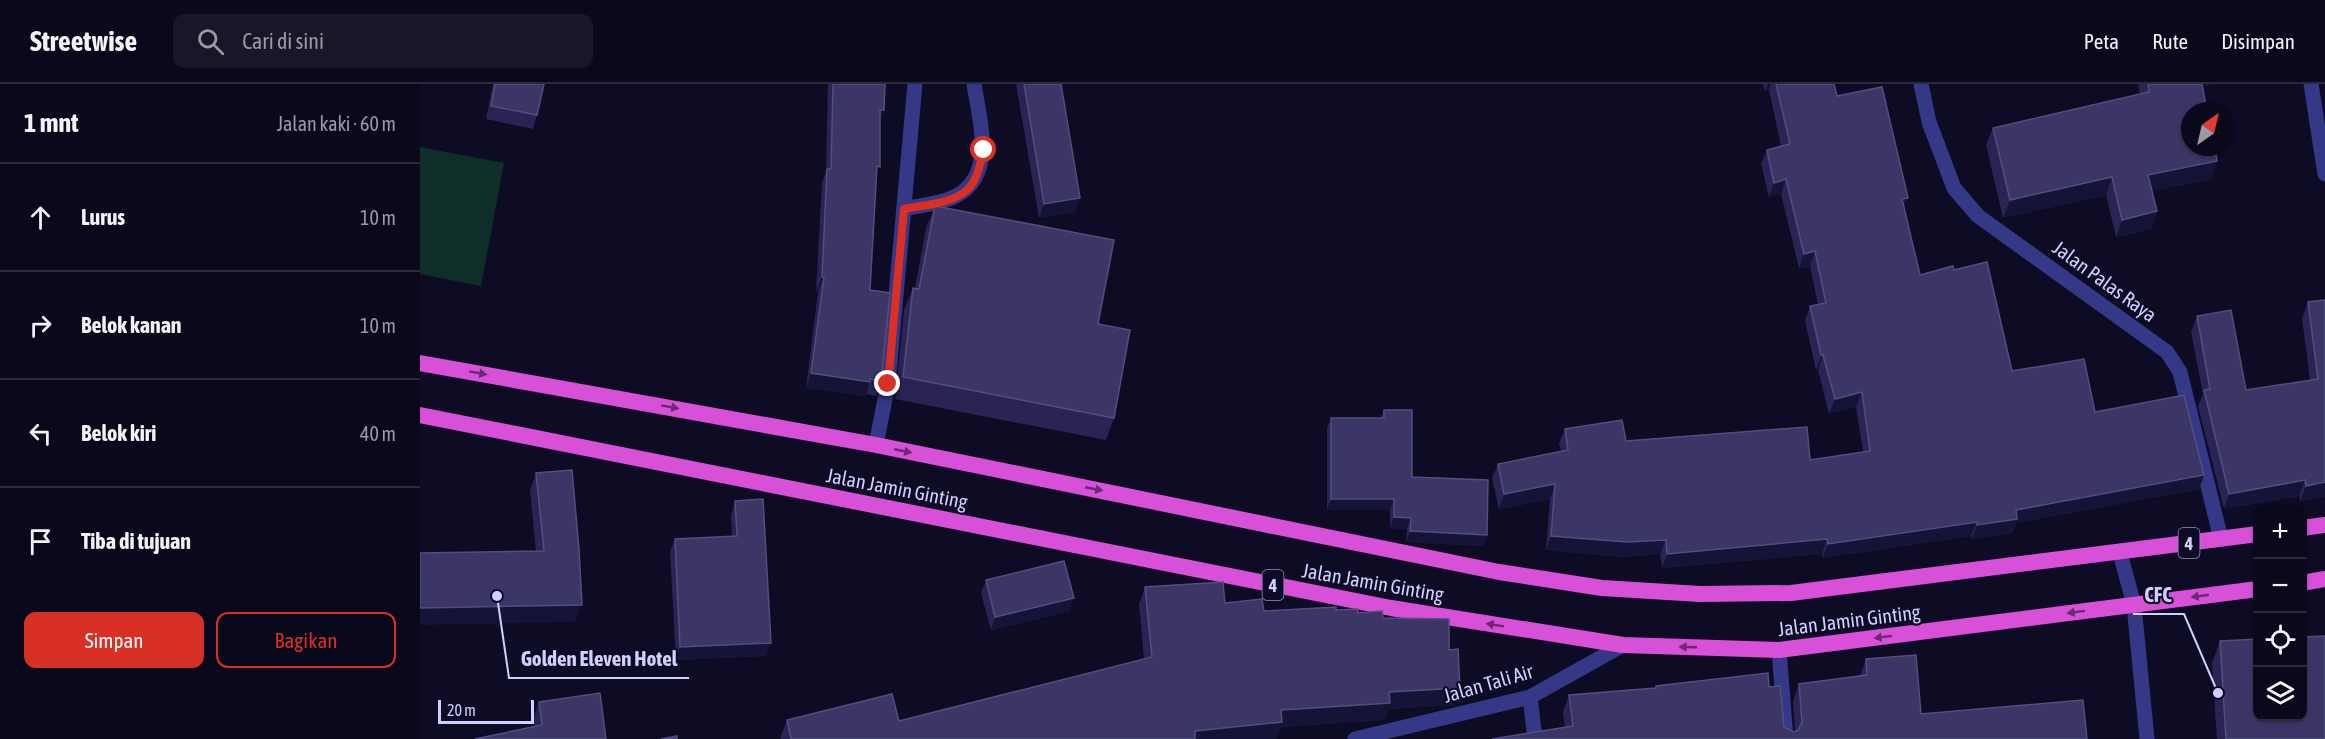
<!DOCTYPE html>
<html lang="id">
<head>
<meta charset="utf-8">
<style>
  :root { --surface:#0a091b; --page:#181728; --text:#f1f3f6; --muted:#999aa3; --line:#2a2a3a; --accent:#d93025 }
  body { margin:0; font-family:"Asap Condensed",sans-serif; background:var(--page); color:var(--text) }
  .controls { position:absolute; right:18px; bottom:18px; display:grid; overflow:hidden; border-radius:12px; box-shadow:0 2px 4px #0004 }
  .controls button { width:54px; height:54px; display:grid; place-items:center; padding:0; border:0; border-bottom:2px solid var(--line); background:var(--surface); color:var(--text); font:30px sans-serif }
  .compass { position:absolute; left:1761px; top:18px; width:54px; height:54px; border-radius:50%; background:var(--surface); box-shadow:0 2px 4px #0004; rotate:34deg }
  .scale { position:absolute; left:18px; bottom:15px; width:96px; box-sizing:border-box; padding-left:6px; border:3px solid #d0cfff; border-top:0; font-size:16px; line-height:21px; white-space:nowrap; color:#d0cfff; -webkit-text-stroke:4px #0e0c24; paint-order:stroke }
  .stop { position:absolute; width:18px; height:18px; margin:-14px; border:4px solid #d93025; border-radius:50%; background:#fff }
  .stop.end { background:#d93025; border-color:#fff; box-shadow:0 2px 6px #0008 }
  .list { margin:0; padding:0; list-style:none }
  h2 { display:flex; justify-content:space-between; align-items:center; height:78px; margin:0; padding:0 24px; font-size:26px }
  h2 small { font-size:20px; font-weight:400; color:var(--muted) }
  .list li { display:grid; grid-template-columns:39px 1fr auto; gap:18px; align-items:center; box-sizing:border-box; height:108px; padding:0 24px; border-top:2px solid var(--line) }
  .list b { display:block; font-size:22px; white-space:nowrap }
  .list em { font-size:20px; font-style:normal; color:var(--muted) }
  .actions { display:flex; gap:12px; padding:18px 24px }
  .actions a { flex:1; padding:14px 0; border:2px solid var(--accent); border-radius:12px; text-align:center; font-size:21px; color:var(--accent) }
  .actions .main { background:var(--accent); color:#fff }
  .icon { flex:none; width:33px; height:33px; fill:none; stroke:currentColor; stroke-width:2; stroke-linecap:round; stroke-linejoin:round }
  .map { position:relative; flex:none; width:1905px; height:655px; overflow:hidden }
  header { display:flex; align-items:center; gap:36px; box-sizing:border-box; height:84px; padding:0 30px; background:var(--surface); border-bottom:2px solid var(--line) }
  header strong { font-size:28px }
  nav { display:flex; gap:33px; margin-inline-start:auto; font-size:21px }
  .search { width:420px; height:54px; background:var(--page); display:flex; align-items:center; gap:15px; box-sizing:border-box; padding:0 21px; border-radius:12px; color:var(--muted); font-size:22px }
  main { display:flex }
  aside { flex:1; background:var(--surface) }
  .map>svg:first-child { display:block }
  .green { fill:#0f2e2a }
  .lines { fill:none; stroke-linecap:round; stroke-linejoin:round }
  .minor { stroke:#343886; stroke-width:15 }
  .tertiary { stroke:#343886; stroke-width:15 }
  .trunk { stroke:#d850d8; stroke-width:16 }
  .wall { fill:#292453 }
  .shaded-wall { fill:#161338 }
  .building { fill:#3b3665; stroke:#524e7e; stroke-width:1.5 }
  .oneway { fill:#692b75 }
  .route { stroke:#d93025; stroke-width:8 }
  .labels { text-anchor:middle; dominant-baseline:central; stroke-width:4.5; stroke-linejoin:round; paint-order:stroke }
  .shield { fill:#0e0c24; stroke:#9694bd; stroke-width:1.5 }
  .shield-label { font-size:18px; font-weight:bold; fill:#d0cfff }
  .street-label { font-size:20px; fill:#d0cfff; stroke:#0e0c24 }
  .leader { fill:none; stroke:#d0cfff; stroke-width:2 }
  .callout-dot { fill:#d0cfff; stroke:#0e0c24; stroke-width:2 }
  .callout-label { font-size:21px; text-anchor:middle; font-weight:bold; fill:#d0cfff; stroke:#0e0c24; stroke-width:4.5; stroke-linejoin:round; paint-order:stroke }
</style>
</head>
<body>
<header>
<strong>Streetwise</strong>
<div class="search"><svg class="icon" aria-label="search" viewBox="0 0 24 24"><circle cx="10" cy="10" r="6"/><path d="M15 15l6 6"/></svg>Cari di sini</div>
<nav><a>Peta</a><a>Rute</a><a>Disimpan</a></nav>
</header>
<main>
<aside>
<h2>1 mnt<small>Jalan kaki · 60 m</small></h2>
<ul class="list">
<li><svg class="icon" aria-label="ahead" viewBox="0 0 24 24"><path d="M12 20V5M6 11l6-6 6 6"/></svg><div><b>Lurus</b></div><em>10 m</em></li>
<li><svg class="icon" aria-label="right" viewBox="0 0 24 24"><path d="M7 20v-9h11M14 6l5 5-5 5"/></svg><div><b>Belok kanan</b></div><em>10 m</em></li>
<li><svg class="icon" aria-label="left" viewBox="0 0 24 24"><path d="M17 20v-9H6M10 6l-5 5 5 5"/></svg><div><b>Belok kiri</b></div><em>40 m</em></li>
<li><svg class="icon" aria-label="arrive" viewBox="0 0 24 24"><path d="M6 21V4h12l-3 4 3 4H6"/></svg><div><b>Tiba di tujuan</b></div></li>
</ul>
<div class="actions"><a class="main">Simpan</a><a>Bagikan</a></div>
</aside>
<div class="map">
<svg width="1905" height="655" viewBox="0 0 1905 655">
  <rect width="100%" height="100%" fill="#0e0c24"/>
  <path class="green" d="M0 63 84 79 61 202 0 190Z"/>
  <g class="lines">
    <g class="minor">
      <path d="M1501 0 1509 38 1534 104 1558 132 1747 268 1760 288 1801 455"/>
      <path d="M1891 0 1905 90"/>
      <path d="M484 125C498 122 515 120 529 115 578 97 560 39 554 0"/>
      <path d="M456 361 468 300 495 0"/>
      <path d="M1359 566 1366 655"/>
      <path d="M1110 613 1115 655"/>
      <path d="M935 655 1110 613 1203 561"/>
    </g>
    <path class="tertiary" d="M1700 469 1714 521 1727 655"/>
    <g class="trunk">
      <path d="M0 279 456 361 1079 488 1182 504 1280 510 1371 509 1838 450"/>
      <path d="M0 331 971 524 1203 561 1359 566 1838 505"/>
      <path d="M1882 444 1905 441"/>
      <path d="M1882 499 1905 495"/>
    </g>
  </g>
  <g class="wall">
    <path d="M73 0H124L117 31 113 45 66 35Z"/>
    <path d="M408 0H465L464 26 460 37 450 206 461 297 456 312 446 310 445 312 386 304 398 208H396L402 99 406 87Z"/>
    <path d="M596 0H641L660 114 655 128 619 134Z"/>
    <path d="M1343 0H1414L1417 12 1484 124 1500 191 1534 186 1592 287 1675 328 1784 391 1779 405 1596 439 1592 449 1552 455 1551 452 1402 474V470L1242 484 1240 470 1202 473 1126 466 1130 415 1079 425 1072 394 1078 380 1141 368 1139 359 1145 345 1206 357 1390 376 1443 368 1436 323 1409 330 1398 286H1396L1385 237 1390 222 1398 221 1390 182 1379 184 1361 110 1349 113 1341 80 1347 66 1361 62 1349 6 1345 7Z"/>
    <path d="M1718 0H1797L1782 2 1797 77 1791 95 1732 107 1737 127 1731 145 1696 153 1686 111 1583 134 1566 61 1573 44 1720 10Z"/>
    <path d="M515 122 678 240 694 334 686 356 475 315 484 226 493 204H495L506 144Z"/>
    <path d="M1905 216V413L1880 417 1879 412 1804 425 1778 322 1783 310 1771 248 1777 232 1826 306 1890 296 1882 234 1888 218Z"/>
    <path d="M964 326 992 393 1067 451 1063 462 986 458 987 445 970 444V426H907V345L911 334H961Z"/>
    <path d="M116 389 155 538 116 468 110 407Z"/>
    <path d="M315 417 346 572 256 576 250 468 255 455 312 452 311 431Z"/>
    <path d="M566 496 649 527 571 546 561 509Z"/>
    <path d="M725 503 805 519 844 527 916 526 963 534 1029 566 1034 621 968 625 964 636 861 643 856 655H361L360 654 367 636 479 637 724 575 719 520Z"/>
    <path d="M1800 557 1905 655H1797L1792 579Z"/>
    <path d="M1446 575 1501 630 1667 655 1145 644 1143 628 1149 611 1235 604 1236 602 1349 603 1364 643 1374 648 1375 647 1373 617 1379 600 1440 592Z"/>
    <path d="M119 618 186 655 114 643 113 635Z"/>
  </g>
  <g class="shaded-wall">
    <path d="M1348 0H1351L1349 6 1345 7Z"/>
    <path d="M1774 0H1797L1773 4Z"/>
    <path d="M460 26H464L459 41Z"/>
    <path d="M1797 77 1791 95 1722 109 1728 91Z"/>
    <path d="M1692 93 1686 111 1583 134 1590 116Z"/>
    <path d="M1366 95 1361 110 1349 113 1354 99Z"/>
    <path d="M660 114 655 128 619 134 624 120Z"/>
    <path d="M1488 114 1483 129 1482 115Z"/>
    <path d="M1737 127 1731 145 1696 153 1702 136Z"/>
    <path d="M1395 167 1390 182 1379 184 1384 170Z"/>
    <path d="M402 193H404L398 208H396Z"/>
    <path d="M1401 271H1403L1398 286H1396Z"/>
    <path d="M391 289 450 298 445 312 386 304Z"/>
    <path d="M1442 308 1436 323 1409 330 1415 315Z"/>
    <path d="M1784 391 1779 405 1596 439 1592 449 1552 455 1557 441 1596 426Z"/>
    <path d="M1885 396 1879 412 1804 425 1809 410Z"/>
    <path d="M1905 398V413L1880 417 1886 402Z"/>
    <path d="M1135 400 1130 415 1079 425 1084 410Z"/>
    <path d="M911 415H974L970 426H907Z"/>
    <path d="M974 433 991 434 987 445 970 444Z"/>
    <path d="M1557 438 1551 452 1402 474 1408 460Z"/>
    <path d="M990 447 1067 451 1063 462 986 458Z"/>
    <path d="M1131 452 1246 456 1240 470 1202 473 1126 466Z"/>
    <path d="M1407 455 1402 470 1242 484 1247 470Z"/>
    <path d="M654 514 649 527 571 546 575 533Z"/>
    <path d="M162 521 155 538 0 541V524Z"/>
    <path d="M351 559 346 572 256 576 260 563Z"/>
    <path d="M1040 604 1034 621 968 625 964 636 861 643 856 655H772L775 647 861 626 969 608Z"/>
  </g>
  <g class="building">
    <path d="M75 0H124L117 31 71 22Z"/>
    <path d="M413 0H465L464 26H460V83L457 82 450 206 470 209 461 297 450 295V298L391 289 404 193H402L407 85H411Z"/>
    <path d="M604 0H641L660 114 624 120Z"/>
    <path d="M1356 0H1414L1417 12 1462 3 1488 114 1482 115 1500 191 1533 182 1534 186 1567 178 1592 287 1664 275 1675 328 1764 311 1784 391 1596 426 1597 435 1557 441V438L1408 460 1407 455 1247 470 1246 456 1207 458 1131 452 1135 400 1084 410 1078 380 1148 366 1145 345 1202 336 1206 357 1387 343 1390 376 1450 367 1442 308 1415 315 1403 271H1401L1390 222 1406 219 1395 167 1384 170 1366 95 1354 99 1347 66 1370 60Z"/>
    <path d="M1728 0H1782L1787 27H1770V63H1795L1797 77 1728 91 1737 127 1702 136 1692 93 1590 116 1573 44 1729 8Z"/>
    <path d="M515 122 694 156 678 240 710 246 694 334 483 293 493 204 499 205Z"/>
    <path d="M1905 216V398L1886 402 1885 396 1809 410 1784 306 1790 305 1777 232 1811 226 1826 306 1898 295 1888 218Z"/>
    <path d="M964 326H992V393L1068 396 1067 451 990 447 991 434 974 433V415H911V334H964Z"/>
    <path d="M152 386 159 465 162 521 0 524V469L124 467 116 389Z"/>
    <path d="M343 415 351 559 260 563 255 455 317 452 315 417Z"/>
    <path d="M644 477 654 514 575 533 566 496Z"/>
    <path d="M803 498 805 519 842 515 844 527 916 523V526L938 525V529L962 527 963 534 1029 535V566L1038 565 1040 604 969 608 970 619 861 626 862 638 775 647V655H371L367 636 472 610 479 637 732 573 725 503Z"/>
    <path d="M1905 552V655H1806L1800 557 1838 555V633H1882V553Z"/>
    <path d="M1496 571 1501 630 1663 616 1667 655H1072L1153 642 1149 611 1236 604V602L1348 589 1349 603 1360 602 1364 643 1374 648 1378 646 1382 638 1379 600 1447 591 1446 575Z"/>
    <path d="M180 609 186 655H55L122 641 119 618Z"/>
    <path d="M257 652V655H241Z"/>
  </g>
  <defs><path id="oneway-solid" d="M-6-.8H1V-3.2L6.5 0L1 3.2V.8H-6Z" transform="scale(1.5)"/></defs>
  <g class="oneway">
    <use href="#oneway-solid" transform="translate(58 289) rotate(10)"/>
    <use href="#oneway-solid" transform="translate(250 323) rotate(10)"/>
    <use href="#oneway-solid" transform="translate(483 367) rotate(11)"/>
    <use href="#oneway-solid" transform="translate(674 405) rotate(11)"/>
    <use href="#oneway-solid" transform="translate(1780 512) rotate(172)"/>
    <use href="#oneway-solid" transform="translate(1656 528) rotate(173)"/>
    <use href="#oneway-solid" transform="translate(1075 541) rotate(-171)"/>
    <use href="#oneway-solid" transform="translate(1463 553) rotate(173)"/>
    <use href="#oneway-solid" transform="translate(1268 563) rotate(-178)"/>
  </g>
  <g class="lines">
    <path class="route" d="M468 300 484 125C503 121 533 120 548 105 558 95 560 79 564 66"/>
  </g>
  <g class="labels">
    <g class="shield">
      <rect x="1758.5" y="444" width="21" height="30" rx="4.5"/>
      <rect x="842.5" y="486" width="21" height="30" rx="4.5"/>
    </g>
    <g class="shield-label">
      <text x="1769" y="459">4</text>
      <text x="853" y="501">4</text>
    </g>
    <g class="street-label">
      <text transform="translate(1685 197) rotate(36)">Jalan Palas Raya</text>
      <text transform="translate(477 404) rotate(11)">Jalan Jamin Ginting</text>
      <text transform="translate(953 498) rotate(10)">Jalan Jamin Ginting</text>
      <text transform="translate(1429 536) rotate(-7)">Jalan Jamin Ginting</text>
      <text transform="translate(1068 599) rotate(-16)">Jalan Tali Air</text>
    </g>
  </g>
  <path class="leader" d="M1798 609L1764 530H1713M77 512L89 594H269"/>
  <g class="callout-dot">
    <circle cx="1798" cy="609" r="6"/>
    <circle cx="77" cy="512" r="6"/>
  </g>
  <g class="callout-label">
    <text x="1738" y="518">CFC</text>
    <text x="179" y="582">Golden Eleven Hotel</text>
  </g>
</svg>
<div class="controls">
<button>+</button>
<button>−</button>
<button><svg class="icon" aria-label="locate" viewBox="0 0 24 24"><circle cx="12" cy="12" r="6"/><path d="M12 2v4M12 18v4M2 12h4M18 12h4"/></svg></button>
<button><svg class="icon" aria-label="layers" viewBox="0 0 24 24"><path d="M12 4l9 5-9 5-9-5zM3 14l9 5 9-5"/></svg></button>
</div>
<svg class="compass" viewBox="-18 -18 36 36"><path d="M0-13l5 13h-10z" fill="#e53935"/><path d="M0 13l5-13h-10z" fill="#999aa3"/></svg>
<div class="scale">20 m</div>
<div class="stop" style="left:564px;top:66px"></div>
<div class="stop end" style="left:468px;top:300px"></div>
</div>
</main>
</body>
</html>
